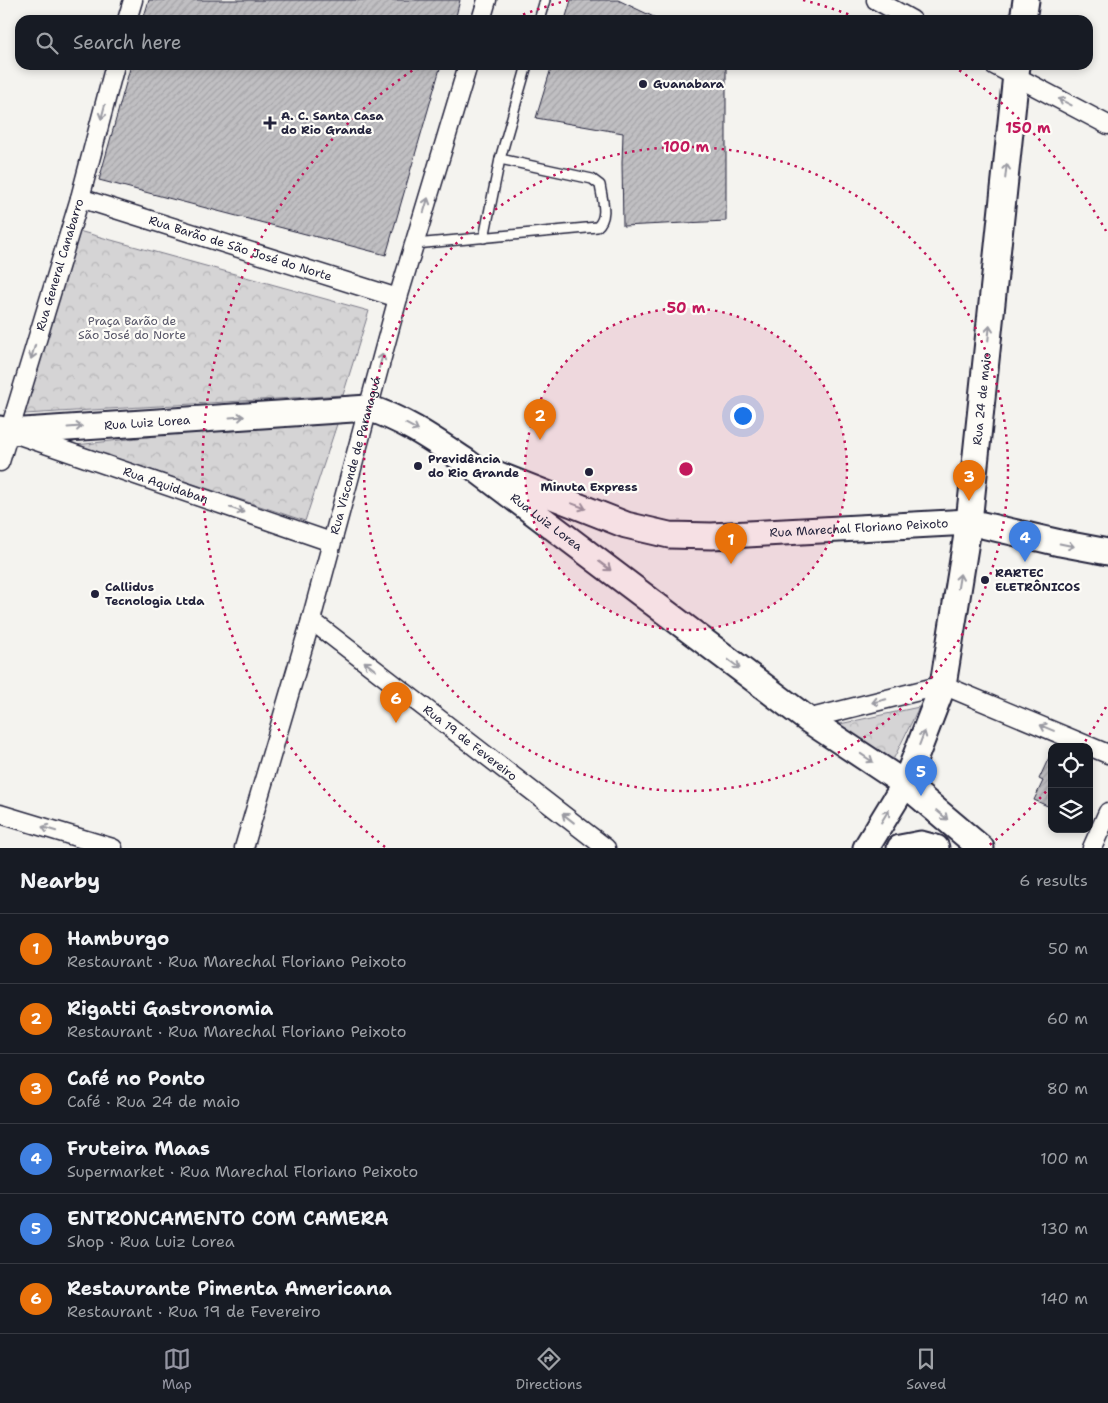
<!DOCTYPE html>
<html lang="en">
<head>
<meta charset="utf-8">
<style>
  :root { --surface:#171b24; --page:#20242c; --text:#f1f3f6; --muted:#9ea1a6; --line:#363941; --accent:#9495a2 }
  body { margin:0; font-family:"Shantell Sans",sans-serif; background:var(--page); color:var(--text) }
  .controls { position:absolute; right:15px; bottom:15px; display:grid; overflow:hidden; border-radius:10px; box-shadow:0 2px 8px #0003 }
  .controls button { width:45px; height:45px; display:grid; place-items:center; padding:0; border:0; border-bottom:1px solid var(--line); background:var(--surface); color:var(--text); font:25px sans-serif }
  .you { position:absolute; left:742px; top:415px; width:18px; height:18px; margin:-12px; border:4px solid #fff; border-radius:50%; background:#1a73e8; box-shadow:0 0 0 8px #1a73e833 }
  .badge { display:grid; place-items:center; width:32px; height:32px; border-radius:50%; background:var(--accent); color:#fff; font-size:16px; font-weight:700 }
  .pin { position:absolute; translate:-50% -41px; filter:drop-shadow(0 1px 2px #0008) }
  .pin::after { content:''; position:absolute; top:26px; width:18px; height:15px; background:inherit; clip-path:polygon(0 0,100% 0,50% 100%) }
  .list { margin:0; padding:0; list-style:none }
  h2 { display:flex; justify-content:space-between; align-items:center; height:65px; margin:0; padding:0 20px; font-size:21px }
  h2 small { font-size:16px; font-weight:400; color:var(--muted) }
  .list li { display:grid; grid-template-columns:32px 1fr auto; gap:15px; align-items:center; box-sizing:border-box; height:70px; padding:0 20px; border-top:1px solid var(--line) }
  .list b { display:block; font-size:19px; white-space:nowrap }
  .list p { margin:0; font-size:16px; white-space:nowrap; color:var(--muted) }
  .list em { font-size:16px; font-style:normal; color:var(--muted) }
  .icon { flex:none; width:28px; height:28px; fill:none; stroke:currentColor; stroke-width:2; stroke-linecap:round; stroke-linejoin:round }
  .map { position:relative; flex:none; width:1108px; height:848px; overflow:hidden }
  .search { position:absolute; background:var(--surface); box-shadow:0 2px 8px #0003; left:15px; right:15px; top:15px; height:55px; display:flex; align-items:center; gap:12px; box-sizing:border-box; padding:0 18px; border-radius:15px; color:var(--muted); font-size:19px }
  .sheet { height:485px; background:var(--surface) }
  nav { display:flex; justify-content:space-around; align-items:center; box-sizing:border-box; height:70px; border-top:1px solid var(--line); background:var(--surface); font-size:14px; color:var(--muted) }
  nav a { display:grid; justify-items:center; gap:2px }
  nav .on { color:var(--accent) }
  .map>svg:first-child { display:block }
  .park { fill:url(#park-crowns); stroke:#7c7b88 }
  .building { fill:url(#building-hatch); stroke:#22223b }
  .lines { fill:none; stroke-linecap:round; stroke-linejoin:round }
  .lane-casing { stroke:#22223b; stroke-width:12 }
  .street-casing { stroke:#22223b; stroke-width:21 }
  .secondary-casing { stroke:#22223b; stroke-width:29 }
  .lane { stroke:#fdfcf7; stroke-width:9 }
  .street { stroke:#fdfcf7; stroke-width:18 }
  .secondary { stroke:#fdfcf7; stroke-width:25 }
  .oneway { stroke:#9a9aa2 }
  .ring { fill:none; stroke:#c2185b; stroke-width:2.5; stroke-dasharray:2.5 5 }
  .poi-dot { fill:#22223b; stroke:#fdfcf7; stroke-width:2 }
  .labels { text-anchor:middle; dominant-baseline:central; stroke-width:4.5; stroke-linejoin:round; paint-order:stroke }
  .poi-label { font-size:12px; font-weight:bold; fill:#22223b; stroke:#fdfcf7; text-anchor:start }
  .street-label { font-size:12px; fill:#22223b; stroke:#fdfcf7 }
  .park-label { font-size:12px; fill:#585769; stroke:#fdfcf7 }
  .centre { fill:#c2185b; stroke:#fdfcf7; stroke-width:2.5 }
  .ring-label { font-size:15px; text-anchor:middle; font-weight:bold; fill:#c2185b; stroke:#fdfcf7; stroke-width:4.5; stroke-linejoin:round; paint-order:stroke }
</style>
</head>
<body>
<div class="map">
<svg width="1108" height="848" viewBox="0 0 1108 848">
  <defs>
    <pattern id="park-crowns" width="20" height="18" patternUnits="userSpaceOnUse" patternTransform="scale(1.25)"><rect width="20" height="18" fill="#d5d4d5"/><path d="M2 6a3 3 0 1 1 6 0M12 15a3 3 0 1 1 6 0" fill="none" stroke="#b7b6b8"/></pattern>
    <pattern id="building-hatch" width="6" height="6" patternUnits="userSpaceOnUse" patternTransform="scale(1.25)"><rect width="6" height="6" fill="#c0bfc2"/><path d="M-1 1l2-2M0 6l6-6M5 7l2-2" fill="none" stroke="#a5a4a8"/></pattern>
  </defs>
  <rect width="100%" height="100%" fill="#f4f3ef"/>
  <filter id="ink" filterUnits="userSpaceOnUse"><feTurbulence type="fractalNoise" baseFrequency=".02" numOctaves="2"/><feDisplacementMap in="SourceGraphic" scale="10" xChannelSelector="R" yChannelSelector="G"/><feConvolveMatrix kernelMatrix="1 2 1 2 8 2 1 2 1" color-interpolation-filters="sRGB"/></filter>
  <g filter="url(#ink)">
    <g class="park">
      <path d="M75 230 369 311 343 395 25 414Z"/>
      <path d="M340 415 305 521 76 445Z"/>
      <path d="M919 707 892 762 835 725Z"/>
    </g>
    <g class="building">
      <path d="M149 0H460L455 20H143Z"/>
      <path d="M571 0H618L660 20H565Z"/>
      <path d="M131 65H441L386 255 99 180Z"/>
      <path d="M552 65H726V221L623 226 622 163 623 133 536 118Z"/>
      <path d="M1051 753H1052V808L1034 800 1043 781 1039 779Z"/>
    </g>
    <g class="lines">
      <defs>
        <g id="lane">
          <path d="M539 20 545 0"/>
          <path d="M484 238 500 159"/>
          <path d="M415 244 597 227C609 217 602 199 600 185L592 179 500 159 527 65"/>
        </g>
        <g id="street">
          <path d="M876 0 912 20"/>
          <path d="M127 20 133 0"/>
          <path d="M481 20 487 0"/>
          <path d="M994 65 1108 125"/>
          <path id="s1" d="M80 198 398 298"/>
          <path id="s2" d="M19 435 331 542"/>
          <path id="s3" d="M0 462 80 198 115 65"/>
          <path id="s4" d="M311 620 606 848"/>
          <path d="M807 719 943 685 1108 754"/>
          <path d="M0 814 113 848"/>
          <path id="s5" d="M244 848 311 620 398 298 468 65"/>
          <path d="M1092 848 1108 812"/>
        </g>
        <g id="secondary">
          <path d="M1023 20 1026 0"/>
          <path id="s6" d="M0 429 9 432 368 408C406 420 435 441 468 463L807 719 905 784 981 848"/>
          <path id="s7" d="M496 474 626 525 669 535 712 536 969 522 1060 543 1108 552"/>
          <path id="s8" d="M866 848 905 784 943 685 969 522 1017 65"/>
          <path d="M900 848 921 844 936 848"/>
        </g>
      </defs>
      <use href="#lane" class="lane-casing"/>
      <use href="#street" class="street-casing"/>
      <use href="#secondary" class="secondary-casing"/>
      <use href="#lane" class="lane"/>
      <use href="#street" class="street"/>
      <use href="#secondary" class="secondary"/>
    </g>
    <defs><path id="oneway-shaft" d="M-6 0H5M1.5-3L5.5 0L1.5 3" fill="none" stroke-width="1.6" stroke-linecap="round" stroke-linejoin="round" transform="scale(1.25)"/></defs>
    <g class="oneway">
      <use href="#oneway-shaft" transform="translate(1065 102) rotate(-153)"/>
      <use href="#oneway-shaft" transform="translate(103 112) rotate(105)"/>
      <use href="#oneway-shaft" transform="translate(1006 171) rotate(-84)"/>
      <use href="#oneway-shaft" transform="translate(426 205) rotate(-73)"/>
      <use href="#oneway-shaft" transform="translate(989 333) rotate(-84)"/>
      <use href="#oneway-shaft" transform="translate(33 352) rotate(107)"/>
      <use href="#oneway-shaft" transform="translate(381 361) rotate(-74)"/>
      <use href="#oneway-shaft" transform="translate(237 417) rotate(-4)"/>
      <use href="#oneway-shaft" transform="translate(75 427) rotate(-4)"/>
      <use href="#oneway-shaft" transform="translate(412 427) rotate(28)"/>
      <use href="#oneway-shaft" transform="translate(579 506) rotate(21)"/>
      <use href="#oneway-shaft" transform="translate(237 510) rotate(19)"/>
      <use href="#oneway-shaft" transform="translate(1067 545) rotate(11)"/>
      <use href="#oneway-shaft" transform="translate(605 566) rotate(37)"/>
      <use href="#oneway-shaft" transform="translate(959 581) rotate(-81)"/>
      <use href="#oneway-shaft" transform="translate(734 664) rotate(37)"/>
      <use href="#oneway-shaft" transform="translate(370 666) rotate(-142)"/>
      <use href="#oneway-shaft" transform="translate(879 701) rotate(166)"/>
      <use href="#oneway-shaft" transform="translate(1047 728) rotate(-157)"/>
      <use href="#oneway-shaft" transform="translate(922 738) rotate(-69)"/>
      <use href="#oneway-shaft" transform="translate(867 758) rotate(34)"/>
      <use href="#oneway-shaft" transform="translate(942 815) rotate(40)"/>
      <use href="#oneway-shaft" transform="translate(885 816) rotate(-59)"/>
      <use href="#oneway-shaft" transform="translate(568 818) rotate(-142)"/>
      <use href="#oneway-shaft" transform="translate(49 829) rotate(-163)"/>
    </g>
  </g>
  <circle cx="686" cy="469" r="161" fill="#c2185b" fill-opacity=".12"/>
  <g class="ring">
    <circle cx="686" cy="469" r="161"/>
    <circle cx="686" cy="469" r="322"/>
    <path d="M1106 707A483 483 0 0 1 1082 746M1051 786A483 483 0 0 1 987 847M385 847A483 483 0 0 1 419 66M509 20A483 483 0 0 1 569 0M803 0A483 483 0 0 1 863 20M953 66A483 483 0 0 1 1106 231"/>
  </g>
  <g class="poi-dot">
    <circle cx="643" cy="84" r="5"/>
    <path d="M267.5 115.5h5v5h5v5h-5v5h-5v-5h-5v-5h5z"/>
    <circle cx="418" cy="466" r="5"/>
    <circle cx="589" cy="472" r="5"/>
    <circle cx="985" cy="580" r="5"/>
    <circle cx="95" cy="594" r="5"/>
  </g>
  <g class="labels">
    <g class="poi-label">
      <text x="653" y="84">Guanabara</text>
      <text x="281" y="116">A. C. Santa Casa<tspan x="281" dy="14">do Rio Grande</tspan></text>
      <text x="428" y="459">Previdência<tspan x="428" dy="14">do Rio Grande</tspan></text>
      <text x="589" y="487" text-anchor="middle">Minuta Express</text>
      <text x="995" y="573">RARTEC<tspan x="995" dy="14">ELETRÔNICOS</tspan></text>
      <text x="105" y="587">Callidus<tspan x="105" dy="14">Tecnologia Ltda</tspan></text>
    </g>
    <g class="street-label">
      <text stroke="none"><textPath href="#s1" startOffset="168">Rua Barão de São José do Norte</textPath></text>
      <text stroke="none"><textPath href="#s3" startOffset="206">Rua General Canabarro</textPath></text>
      <text stroke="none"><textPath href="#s8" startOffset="470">Rua 24 de maio</textPath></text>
      <text stroke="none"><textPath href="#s6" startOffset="148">Rua Luiz Lorea</textPath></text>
      <text stroke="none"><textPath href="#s5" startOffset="408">Rua Visconde de Paranaguá</textPath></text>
      <text stroke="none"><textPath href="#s2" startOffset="155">Rua Aquidaban</textPath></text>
      <text stroke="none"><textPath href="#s6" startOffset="582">Rua Luiz Lorea</textPath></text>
      <text stroke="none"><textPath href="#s7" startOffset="374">Rua Marechal Floriano Peixoto</textPath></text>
      <text stroke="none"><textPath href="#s4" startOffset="201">Rua 19 de Fevereiro</textPath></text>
    </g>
    <g class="park-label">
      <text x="132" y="321">Praça Barão de<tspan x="132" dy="14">São José do Norte</tspan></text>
    </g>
  </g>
  <circle cx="686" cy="469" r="8" class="centre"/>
  <g class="ring-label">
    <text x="1028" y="133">150 m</text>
    <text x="686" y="152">100 m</text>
    <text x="686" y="313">50 m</text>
  </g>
</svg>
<div class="controls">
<button><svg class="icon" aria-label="locate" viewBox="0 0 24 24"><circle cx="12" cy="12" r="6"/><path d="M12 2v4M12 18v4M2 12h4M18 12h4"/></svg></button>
<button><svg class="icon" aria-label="layers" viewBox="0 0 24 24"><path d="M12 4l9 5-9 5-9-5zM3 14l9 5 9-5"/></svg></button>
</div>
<div class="you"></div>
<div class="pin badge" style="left:731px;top:564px;background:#e8710a">1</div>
<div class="pin badge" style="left:540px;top:440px;background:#e8710a">2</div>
<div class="pin badge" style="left:969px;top:501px;background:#e8710a">3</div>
<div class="pin badge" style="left:1025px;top:562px;background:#3f7fe0">4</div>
<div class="pin badge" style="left:921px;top:796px;background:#3f7fe0">5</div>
<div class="pin badge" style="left:396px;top:723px;background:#e8710a">6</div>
<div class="search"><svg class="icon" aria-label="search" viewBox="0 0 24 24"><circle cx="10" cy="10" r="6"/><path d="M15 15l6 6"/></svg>Search here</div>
</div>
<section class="sheet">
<h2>Nearby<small>6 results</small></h2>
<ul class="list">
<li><span class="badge" style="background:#e8710a">1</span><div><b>Hamburgo</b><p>Restaurant · Rua Marechal Floriano Peixoto</p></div><em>50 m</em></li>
<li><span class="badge" style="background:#e8710a">2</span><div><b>Rigatti Gastronomia</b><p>Restaurant · Rua Marechal Floriano Peixoto</p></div><em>60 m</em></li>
<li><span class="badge" style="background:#e8710a">3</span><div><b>Café no Ponto</b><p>Café · Rua 24 de maio</p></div><em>80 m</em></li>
<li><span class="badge" style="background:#3f7fe0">4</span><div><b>Fruteira Maas</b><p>Supermarket · Rua Marechal Floriano Peixoto</p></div><em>100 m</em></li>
<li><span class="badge" style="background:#3f7fe0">5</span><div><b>ENTRONCAMENTO COM CAMERA</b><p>Shop · Rua Luiz Lorea</p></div><em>130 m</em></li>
<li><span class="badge" style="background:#e8710a">6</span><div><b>Restaurante Pimenta Americana</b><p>Restaurant · Rua 19 de Fevereiro</p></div><em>140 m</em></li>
</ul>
</section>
<nav>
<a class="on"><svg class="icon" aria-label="map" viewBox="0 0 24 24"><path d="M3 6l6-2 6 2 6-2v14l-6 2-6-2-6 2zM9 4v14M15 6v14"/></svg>Map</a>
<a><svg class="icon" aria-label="directions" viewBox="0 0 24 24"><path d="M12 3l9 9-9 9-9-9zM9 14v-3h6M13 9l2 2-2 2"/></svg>Directions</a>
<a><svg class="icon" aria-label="saved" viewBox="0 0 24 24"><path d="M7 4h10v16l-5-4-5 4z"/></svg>Saved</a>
</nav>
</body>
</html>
